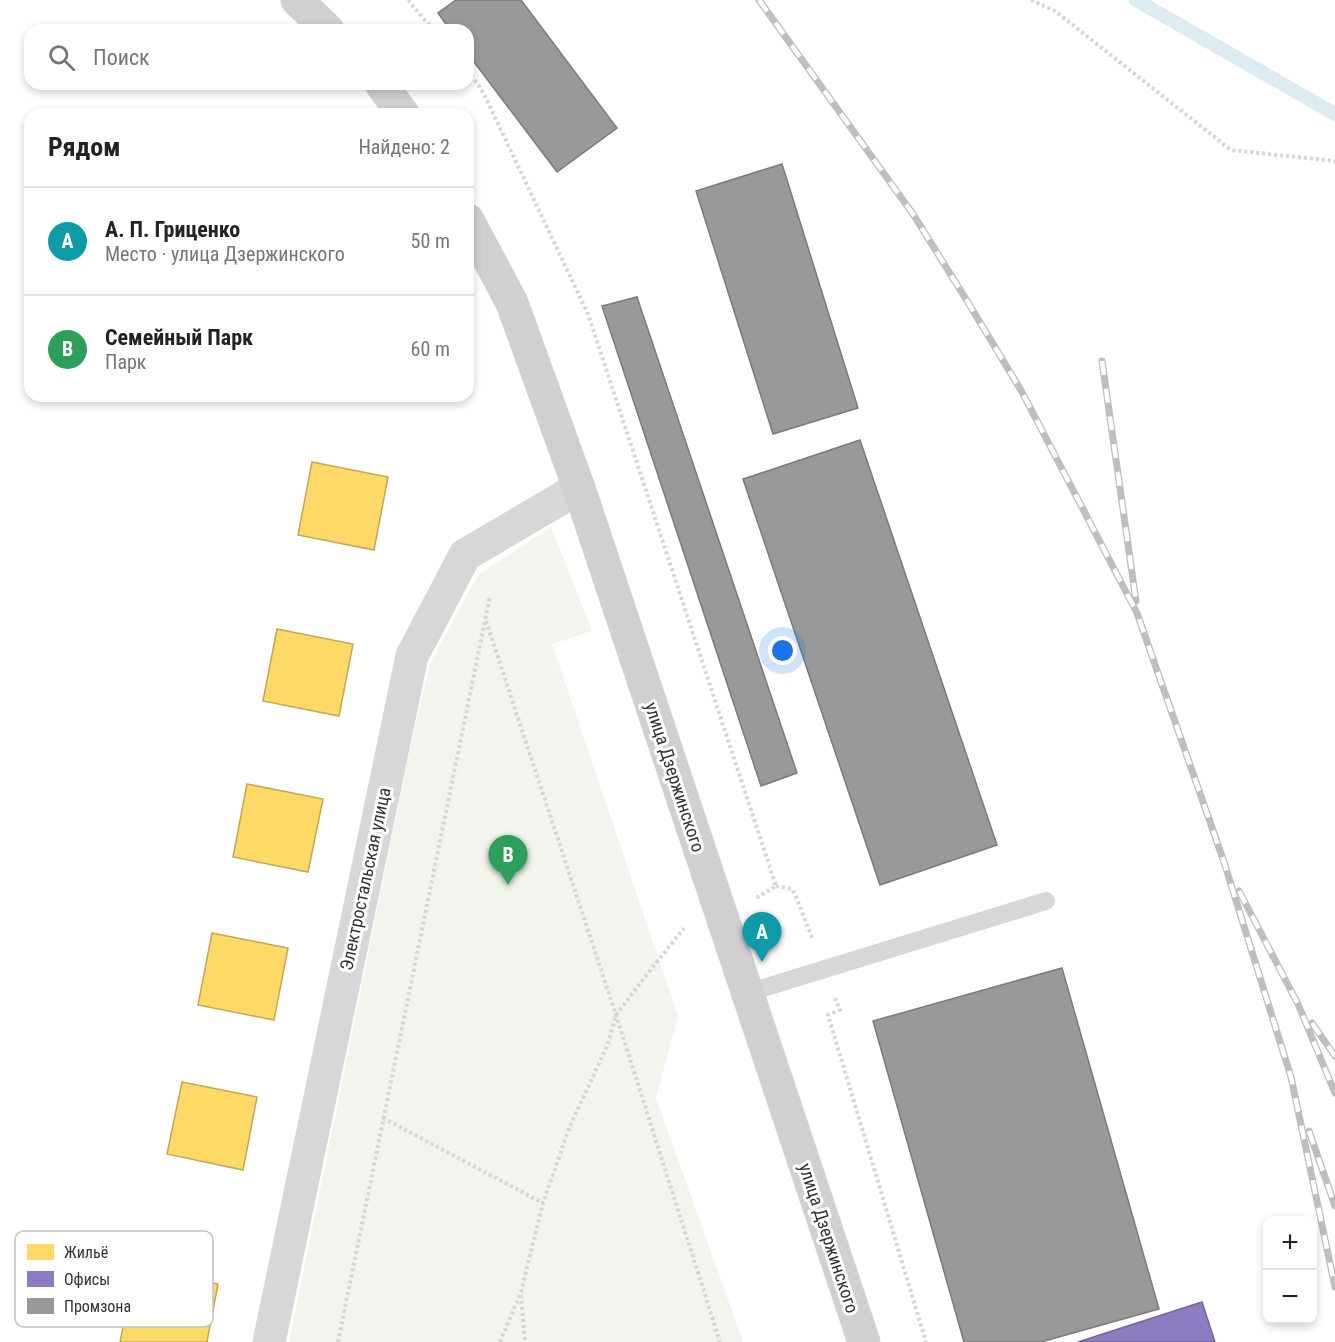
<!DOCTYPE html>
<html lang="ru">
<head>
<meta charset="utf-8">
<style>
  :root { --surface:#fff; --page:#f2f2f2; --text:#222; --muted:#767676; --line:#e0e0e0; --accent:#0f766e }
  body { margin:0; font-family:"Roboto Condensed",sans-serif; background:var(--page); color:var(--text) }
  .controls { position:absolute; right:18px; bottom:18px; display:grid; overflow:hidden; border-radius:12px; box-shadow:0 3px 9px #0003 }
  .controls button { width:54px; height:54px; display:grid; place-items:center; padding:0; border:0; border-bottom:2px solid var(--line); background:var(--surface); color:var(--text); font:30px sans-serif }
  .you { position:absolute; left:783px; top:651px; width:21px; height:21px; margin:-15px; border:4px solid #fff; border-radius:50%; background:#1a73e8; box-shadow:0 0 0 9px #1a73e833 }
  .badge { display:grid; place-items:center; width:39px; height:39px; border-radius:50%; background:var(--accent); color:#fff; font-size:20px; font-weight:700 }
  .pin { position:absolute; translate:-50% -50px; filter:drop-shadow(0 2px 3px #0008) }
  .pin::after { content:''; position:absolute; top:32px; width:21px; height:18px; background:inherit; clip-path:polygon(0 0,100% 0,50% 100%) }
  .list { margin:0; padding:0; list-style:none }
  h2 { display:flex; justify-content:space-between; align-items:center; height:78px; margin:0; padding:0 24px; font-size:26px }
  h2 small { font-size:20px; font-weight:400; color:var(--muted) }
  .list li { display:grid; grid-template-columns:39px 1fr auto; gap:18px; align-items:center; box-sizing:border-box; height:108px; padding:0 24px; border-top:2px solid var(--line) }
  .list b { display:block; font-size:22px; white-space:nowrap }
  .list p { margin:0; font-size:20px; white-space:nowrap; color:var(--muted) }
  .list em { font-size:20px; font-style:normal; color:var(--muted) }
  .icon { flex:none; width:33px; height:33px; fill:none; stroke:currentColor; stroke-width:2; stroke-linecap:round; stroke-linejoin:round }
  .map { position:relative; flex:none; width:1335px; height:1342px; overflow:hidden }
  .search { position:absolute; background:var(--surface); box-shadow:0 3px 9px #0003; left:24px; top:24px; width:450px; height:66px; display:flex; align-items:center; gap:15px; box-sizing:border-box; padding:0 21px; border-radius:18px; color:var(--muted); font-size:22px }
  .panel { position:absolute; background:var(--surface); box-shadow:0 3px 9px #0003; left:24px; top:108px; width:450px; height:294px; border-radius:18px }
  .map>svg:first-child { display:block }
  .green { fill:#f1f5ed }
  .homes { fill:#ffd966; stroke:#c2a757; stroke-width:1.5 }
  .offices { fill:#8e7cc3; stroke:#736698; stroke-width:1.5 }
  .industry { fill:#999; stroke:#7a7a7a; stroke-width:1.5 }
  .lines { fill:none; stroke-linecap:round; stroke-linejoin:round }
  .stream { stroke:#ddebf3; stroke-width:14 }
  .path { stroke:#d6d6d6; stroke-width:4; stroke-dasharray:3 3; stroke-linecap:butt }
  .lane { stroke:#d7d7d7; stroke-width:18 }
  .street { stroke:#d7d7d7; stroke-width:33 }
  .secondary { stroke:#d0d0d0; stroke-width:33 }
  .rail-casing { stroke:#bebebe; stroke-width:7 }
  .rail { stroke:#fff; stroke-width:4.5; stroke-dasharray:14; stroke-linecap:butt }
  .labels { text-anchor:middle; dominant-baseline:central; stroke-width:6; stroke-linejoin:round; paint-order:stroke }
  .street-label { font-size:18px; fill:#333; stroke:#fff }
  .key { fill:#fff; stroke:#c2c2c2; stroke-width:1.5 }
  .key-label { font-size:16px; fill:#333 }
</style>
</head>
<body>
<div class="map">
<svg width="1335" height="1342" viewBox="0 0 1335 1342">
  <rect width="100%" height="100%" fill="#fff"/>
  <path class="green" d="M551 527 592 631 552 644 678 1016 656 1098 743 1342H289L409 753 430 663 478 575Z"/>
  <g class="homes">
    <path d="M140 396H160V400Z"/>
    <path d="M312 462 388 477 374 550 298 535Z"/>
    <path d="M277 629 353 644 339 716 263 701Z"/>
    <path d="M247 784 323 799 308 872 233 857Z"/>
    <path d="M212 933 288 948 274 1020 198 1005Z"/>
    <path d="M182 1082 257 1097 243 1170 167 1154Z"/>
    <path d="M135 1268 218 1284 207 1342H120Z"/>
  </g>
  <path class="offices" d="M1202 1302 1215 1342H1078Z"/>
  <g class="industry">
    <path d="M456 0H521L617 128 557 172 468 54V30H450L438 13Z"/>
    <path d="M782 164 858 408 773 434 696 191Z"/>
    <path d="M637 297 797 773 761 786 602 306Z"/>
    <path d="M860 440 997 845 880 885 743 479Z"/>
    <path d="M1062 968 1159 1309 1041 1342H964L873 1021Z"/>
  </g>
  <g class="lines">
    <path class="stream" d="M1136 0 1335 114"/>
    <g class="path">
      <path d="M408 0 433 30"/>
      <path d="M1031 0 1055 11 1231 150 1335 161"/>
      <path d="M468 70 483 92 588 314 776 886 756 898"/>
      <path d="M486 621 616 1015 720 1342"/>
      <path d="M776 886 792 889 796 897 813 940"/>
      <path d="M835 998 840 1010 828 1015 926 1342"/>
      <path d="M383 1118 543 1203"/>
      <path d="M521 1295 525 1342"/>
      <path d="M338 1342 490 596"/>
      <path d="M500 1342 521 1292 543 1203 570 1126 608 1044 616 1015 644 978 684 928"/>
    </g>
    <path class="lane" d="M747 993 1046 901"/>
    <path class="street" d="M269 1342 412 656 465 555 579 488"/>
    <g class="secondary">
      <path d="M297 0 328 30"/>
      <path d="M381 84 403 114"/>
      <path d="M468 220 512 303 579 488 864 1342"/>
    </g>
    <defs>
      <g id="rail">
        <path d="M759 0 913 214 969 304 1022 392 1137 613 1224 862 1291 1077 1335 1287"/>
        <path d="M1102 361 1136 601"/>
        <path d="M1239 891 1298 1004 1335 1093"/>
        <path d="M1312 1023 1335 1056"/>
        <path d="M1309 1131 1335 1206"/>
      </g>
    </defs>
    <use href="#rail" class="rail-casing"/>
    <use href="#rail" class="rail"/>
  </g>
  <g class="labels">
    <g class="street-label">
      <text transform="translate(675 777) rotate(72)">улица Дзержинского</text>
      <text transform="translate(365 879) rotate(-78)">Электростальская улица</text>
      <text transform="translate(829 1238) rotate(72)">улица Дзержинского</text>
    </g>
  </g>
  <rect x="15" y="1231" width="198" height="96" rx="9" class="key"/>
  <rect x="27" y="1244" width="27" height="16" fill="#ffd966"/>
  <rect x="27" y="1271" width="27" height="16" fill="#8e7cc3"/>
  <rect x="27" y="1298" width="27" height="16" fill="#999"/>
  <g class="key-label">
    <text x="64" y="1258">Жильё</text>
    <text x="64" y="1285">Офисы</text>
    <text x="64" y="1312">Промзона</text>
  </g>
</svg>
<div class="controls">
<button>+</button>
<button>−</button>
</div>
<div class="you"></div>
<div class="pin badge" style="left:762px;top:962px;background:#0f9aa8">A</div>
<div class="pin badge" style="left:508px;top:885px;background:#2e9e5b">B</div>
<div class="search"><svg class="icon" aria-label="search" viewBox="0 0 24 24"><circle cx="10" cy="10" r="6"/><path d="M15 15l6 6"/></svg>Поиск</div>
<section class="panel">
<h2>Рядом<small>Найдено: 2</small></h2>
<ul class="list">
<li><span class="badge" style="background:#0f9aa8">A</span><div><b>А. П. Гриценко</b><p>Место · улица Дзержинского</p></div><em>50 m</em></li>
<li><span class="badge" style="background:#2e9e5b">B</span><div><b>Семейный Парк</b><p>Парк</p></div><em>60 m</em></li>
</ul>
</section>
</div>
</body>
</html>
